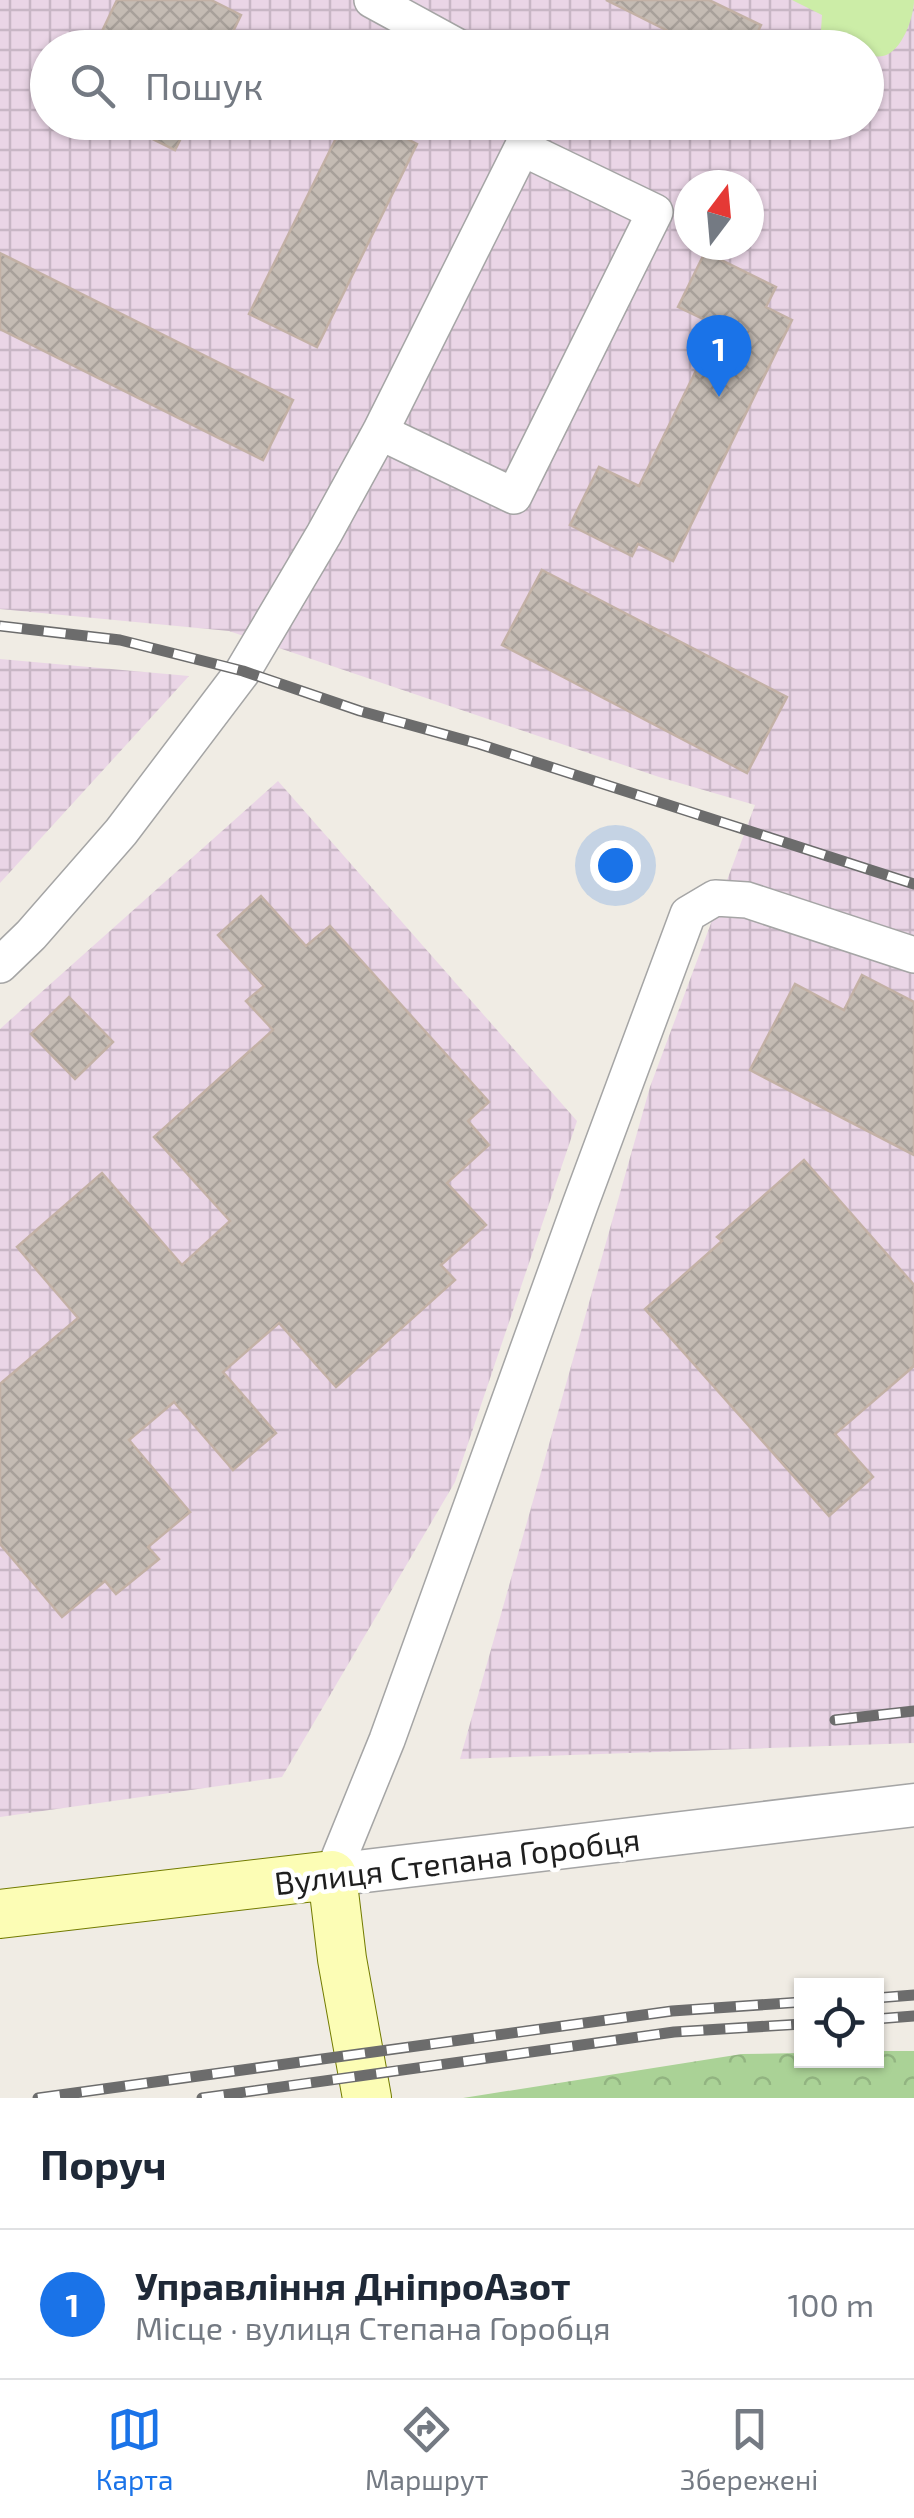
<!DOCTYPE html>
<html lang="uk">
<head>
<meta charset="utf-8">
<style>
  :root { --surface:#fff; --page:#f6f6f7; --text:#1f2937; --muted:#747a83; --line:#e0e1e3; --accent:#1a73e8 }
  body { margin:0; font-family:"Exo 2",sans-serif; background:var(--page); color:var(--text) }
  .controls { position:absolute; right:30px; bottom:30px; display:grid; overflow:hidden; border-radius:0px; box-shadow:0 2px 8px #0004 }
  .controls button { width:90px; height:90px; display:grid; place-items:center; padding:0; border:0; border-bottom:2px solid var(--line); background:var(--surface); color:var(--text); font:50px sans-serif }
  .compass { position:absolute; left:674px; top:170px; width:90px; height:90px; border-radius:50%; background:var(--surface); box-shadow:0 2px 8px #0004; rotate:16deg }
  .you { position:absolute; left:615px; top:865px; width:35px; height:35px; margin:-25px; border:8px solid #fff; border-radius:50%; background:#1a73e8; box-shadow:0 0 0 15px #1a73e833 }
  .badge { display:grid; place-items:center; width:65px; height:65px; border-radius:50%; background:var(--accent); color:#fff; font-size:32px; font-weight:700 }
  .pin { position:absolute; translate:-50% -82px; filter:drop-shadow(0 2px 5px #0008) }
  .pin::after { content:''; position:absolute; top:52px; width:35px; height:30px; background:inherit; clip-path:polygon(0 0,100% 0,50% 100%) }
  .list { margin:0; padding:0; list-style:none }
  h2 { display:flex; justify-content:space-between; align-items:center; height:130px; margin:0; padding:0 40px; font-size:42px }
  h2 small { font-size:32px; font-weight:400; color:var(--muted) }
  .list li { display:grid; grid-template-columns:65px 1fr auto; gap:30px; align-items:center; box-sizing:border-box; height:150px; padding:0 40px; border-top:2px solid var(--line) }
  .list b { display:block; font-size:38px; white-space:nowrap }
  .list p { margin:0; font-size:32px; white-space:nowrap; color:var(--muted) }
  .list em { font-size:32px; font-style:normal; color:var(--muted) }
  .icon { flex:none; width:55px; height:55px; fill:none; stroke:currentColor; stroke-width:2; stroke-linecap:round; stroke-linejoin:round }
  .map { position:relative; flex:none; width:914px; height:2098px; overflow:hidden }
  .search { position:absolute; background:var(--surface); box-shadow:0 2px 8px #0004; left:30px; right:30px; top:30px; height:110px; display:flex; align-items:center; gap:25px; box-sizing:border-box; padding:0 35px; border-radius:55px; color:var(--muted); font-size:38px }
  .sheet { height:280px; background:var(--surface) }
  nav { display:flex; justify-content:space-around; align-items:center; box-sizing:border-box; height:140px; border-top:2px solid var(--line); background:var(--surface); font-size:28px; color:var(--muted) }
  nav a { display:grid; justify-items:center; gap:5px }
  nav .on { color:var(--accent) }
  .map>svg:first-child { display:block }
  .industrial { fill:url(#industrial-grid); fill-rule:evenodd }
  .grass { fill:#cceda7 }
  .forest { fill:url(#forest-crowns) }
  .building { fill:url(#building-cross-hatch); stroke:#c3b1a5; stroke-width:2.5 }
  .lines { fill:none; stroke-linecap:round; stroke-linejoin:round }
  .minor-casing { stroke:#a5a5a5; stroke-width:38 }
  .tertiary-casing { stroke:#a5a5a5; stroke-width:45 }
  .secondary-casing { stroke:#727b00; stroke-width:50 }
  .minor { stroke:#fff; stroke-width:35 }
  .tertiary { stroke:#fff; stroke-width:42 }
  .secondary { stroke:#fcfdb5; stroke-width:48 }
  .rail-casing { stroke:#6c6c6c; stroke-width:11 }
  .rail { stroke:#fff; stroke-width:8; stroke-dasharray:22; stroke-linecap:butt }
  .labels { text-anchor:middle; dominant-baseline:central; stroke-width:9; stroke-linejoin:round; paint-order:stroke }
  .street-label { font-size:32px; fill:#1e1e1e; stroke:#fff }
</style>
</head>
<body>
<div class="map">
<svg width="914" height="2098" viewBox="0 0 914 2098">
  <defs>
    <pattern id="industrial-grid" width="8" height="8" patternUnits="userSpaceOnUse" patternTransform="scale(2.5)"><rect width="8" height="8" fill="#ead5e6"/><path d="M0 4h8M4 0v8" fill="none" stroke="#c8b6c5"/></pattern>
    <pattern id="forest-crowns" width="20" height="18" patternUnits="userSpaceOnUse" patternTransform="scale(2.5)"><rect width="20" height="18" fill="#aad296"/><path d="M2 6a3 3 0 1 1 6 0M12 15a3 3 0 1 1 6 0" fill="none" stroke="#92b481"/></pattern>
    <pattern id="building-cross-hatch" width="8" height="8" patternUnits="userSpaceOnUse" patternTransform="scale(2.5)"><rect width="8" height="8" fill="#c4bbb3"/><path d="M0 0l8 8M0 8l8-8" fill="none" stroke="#a8a09a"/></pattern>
  </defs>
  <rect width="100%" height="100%" fill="#f0ece4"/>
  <g class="industrial">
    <path d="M0 0H914V1743L460 1759 650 1087 755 805 659 777 229 631 0 609ZM48 48H866V122H48ZM689 185H749V245H689Z"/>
    <path d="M0 659 189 676 0 883Z"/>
    <path d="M278 781 577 1121 455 1482 282 1777 0 1817V1029Z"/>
  </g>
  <path class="grass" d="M792 0H914C914 17 902 52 883 56 879 57 871 56 867 55L866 48 852 47 821 30 822 15Z"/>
  <path class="forest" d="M877 2051H914V2098H463L742 2054 801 2053 802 2060H876Z"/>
  <g class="building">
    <path d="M117 0H211L241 15 225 48H94Z"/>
    <path d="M606 0H709L761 25 750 48H702Z"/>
    <path d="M118 122H189L175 150Z"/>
    <path d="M344 122H374L417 144 317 347 249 314Z"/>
    <path d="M705 252 776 287 766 307 792 320 673 561 638 544 632 556 570 525 599 467 639 486 718 326 678 307Z"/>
    <path d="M0 253 293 400 263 460 0 329Z"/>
    <path d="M542 570 787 697 747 773 502 645Z"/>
    <path d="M261 896 306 946 330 926 489 1102 468 1121 489 1145 447 1183 486 1225 441 1265 455 1280 336 1387 279 1323 223 1372 276 1433 233 1470 174 1402 129 1440 190 1512 148 1547 159 1559 116 1594 105 1581 62 1617 0 1544V1384L78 1318 17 1247 102 1173 182 1265 230 1221 154 1137 273 1030 246 1001 264 986 218 935Z"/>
    <path d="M862 975 914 1002V1155L750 1070 795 984 844 1010Z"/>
    <path d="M69 997 113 1042 75 1079 31 1034Z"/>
    <path d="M804 1160 914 1285V1366L835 1434 873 1477 829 1516 645 1309 722 1241 717 1237Z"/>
  </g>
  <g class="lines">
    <defs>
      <g id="minor">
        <path d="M372 0 460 48"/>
        <path d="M0 965 31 935 121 832 243 671 324 534 380 432 522 148 655 212 514 496 380 432"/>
        <path d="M332 1875 387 1740 580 1205 688 914 715 898 747 900 914 955"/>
      </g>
      <path id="tertiary" d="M332 1875 914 1805"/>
      <path id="secondary" d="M0 1914 332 1875 342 1959 367 2098"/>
    </defs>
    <use href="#minor" class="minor-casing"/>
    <use href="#tertiary" class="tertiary-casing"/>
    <use href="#secondary" class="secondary-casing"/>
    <use href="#minor" class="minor"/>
    <use href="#tertiary" class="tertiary"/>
    <use href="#secondary" class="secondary"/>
    <defs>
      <g id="rail">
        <path d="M0 626 120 640 243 671 360 711 479 744 914 884"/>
        <path d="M835 1720 914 1711"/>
        <path d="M876 1998 914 1995"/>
        <path d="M876 2019 914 2016"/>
        <path d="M38 2098 672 2011 802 2002"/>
        <path d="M202 2098 674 2032 802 2024"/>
      </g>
    </defs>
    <use href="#rail" class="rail-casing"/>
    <use href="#rail" class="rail"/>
  </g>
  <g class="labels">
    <g class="street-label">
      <text transform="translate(457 1860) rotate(-7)">Вулиця Степана Горобця</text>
    </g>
  </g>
</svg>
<div class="controls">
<button><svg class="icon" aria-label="locate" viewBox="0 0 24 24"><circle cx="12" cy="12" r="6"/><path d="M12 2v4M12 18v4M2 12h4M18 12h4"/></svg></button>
</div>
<svg class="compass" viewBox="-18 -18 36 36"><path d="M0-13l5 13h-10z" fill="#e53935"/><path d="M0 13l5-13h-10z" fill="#747a83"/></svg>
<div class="you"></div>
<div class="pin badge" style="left:719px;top:397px">1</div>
<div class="search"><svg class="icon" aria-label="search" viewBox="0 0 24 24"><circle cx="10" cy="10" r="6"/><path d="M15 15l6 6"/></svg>Пошук</div>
</div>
<section class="sheet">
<h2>Поруч<small></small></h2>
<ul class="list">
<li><span class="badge">1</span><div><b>Управління ДніпроАзот</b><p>Місце · вулиця Степана Горобця</p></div><em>100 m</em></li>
</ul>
</section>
<nav>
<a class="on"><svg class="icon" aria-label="map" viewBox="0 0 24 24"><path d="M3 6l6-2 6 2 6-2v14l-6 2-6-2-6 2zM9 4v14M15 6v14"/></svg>Карта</a>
<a><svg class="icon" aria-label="directions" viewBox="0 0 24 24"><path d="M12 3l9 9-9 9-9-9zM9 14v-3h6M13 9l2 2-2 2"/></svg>Маршрут</a>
<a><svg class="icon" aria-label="saved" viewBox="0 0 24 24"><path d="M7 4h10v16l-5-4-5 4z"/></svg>Збережені</a>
</nav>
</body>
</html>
